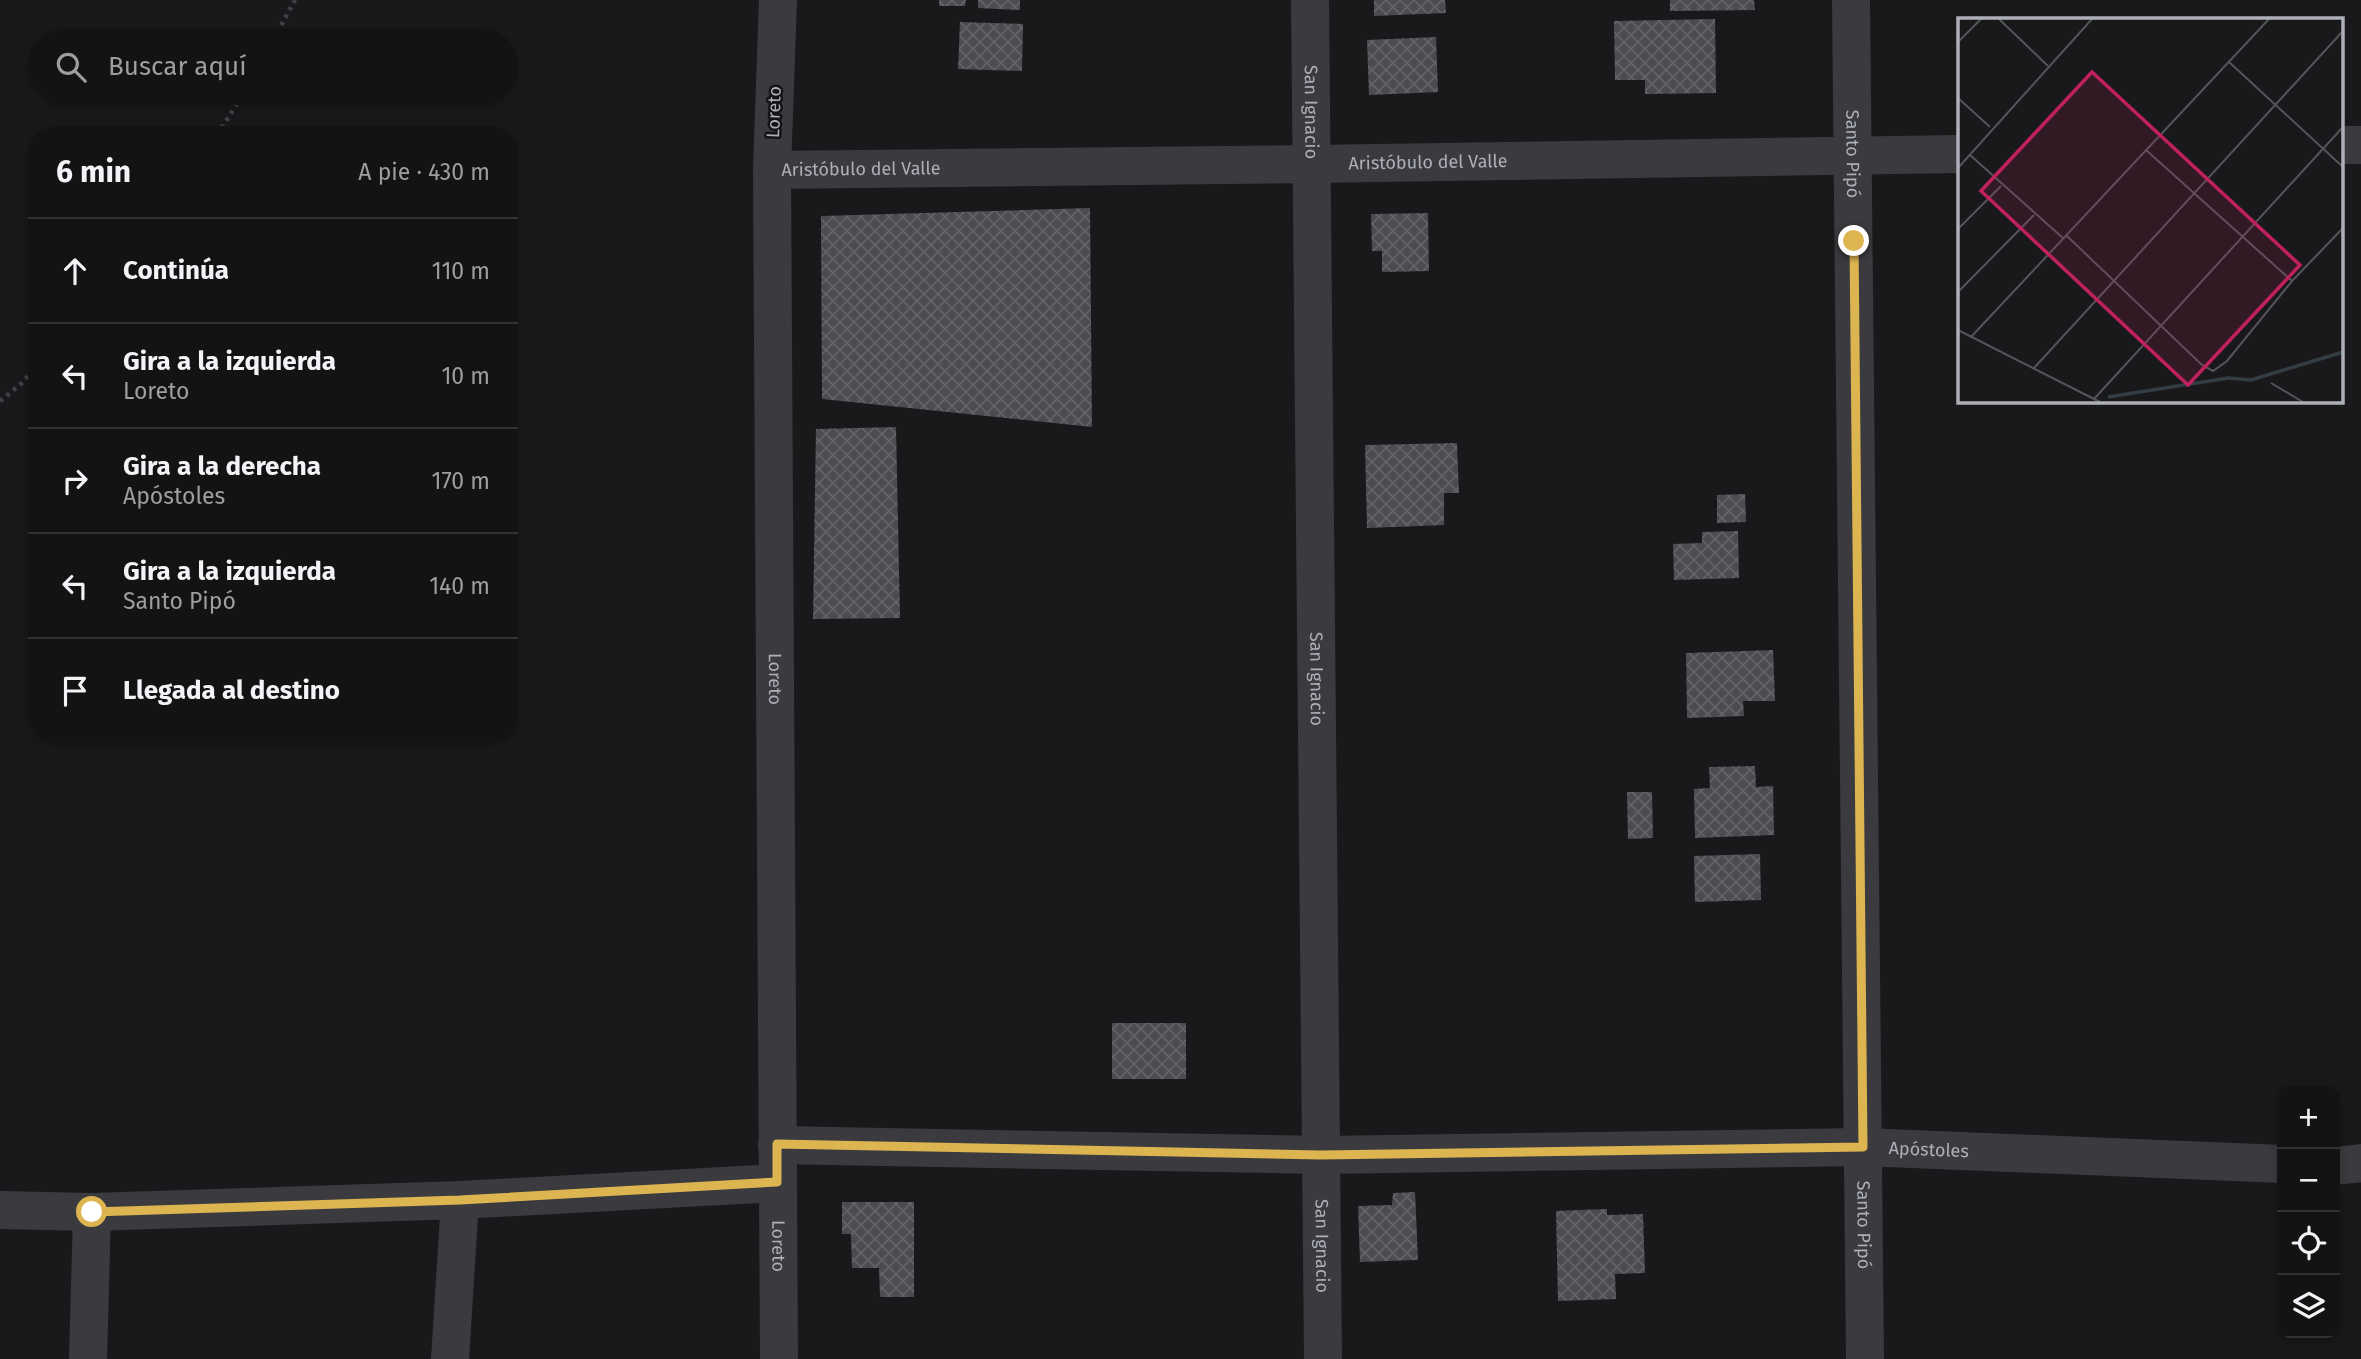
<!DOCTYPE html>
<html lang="es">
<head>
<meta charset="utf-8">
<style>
  :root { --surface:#131314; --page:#202022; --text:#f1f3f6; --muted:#9d9ea0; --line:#323234 }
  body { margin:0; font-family:"Fira Sans",sans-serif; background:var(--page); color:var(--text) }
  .controls { position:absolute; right:21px; bottom:21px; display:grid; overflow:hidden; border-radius:14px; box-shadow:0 4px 10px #0003 }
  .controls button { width:63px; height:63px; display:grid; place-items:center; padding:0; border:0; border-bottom:2px solid var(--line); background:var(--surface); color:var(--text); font:35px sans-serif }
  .stop { position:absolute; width:21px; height:21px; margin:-16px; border:5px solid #dcb450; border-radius:50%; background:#fff }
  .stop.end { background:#dcb450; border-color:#fff; box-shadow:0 2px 7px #0008 }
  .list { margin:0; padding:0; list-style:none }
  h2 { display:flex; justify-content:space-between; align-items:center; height:91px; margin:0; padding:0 28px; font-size:30px }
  h2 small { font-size:23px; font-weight:400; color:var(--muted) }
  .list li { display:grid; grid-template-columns:46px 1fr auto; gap:21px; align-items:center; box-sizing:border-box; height:105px; padding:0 28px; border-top:2px solid var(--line) }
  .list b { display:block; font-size:26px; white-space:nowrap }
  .list p { margin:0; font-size:23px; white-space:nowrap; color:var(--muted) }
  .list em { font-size:23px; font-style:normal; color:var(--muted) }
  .icon { flex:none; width:38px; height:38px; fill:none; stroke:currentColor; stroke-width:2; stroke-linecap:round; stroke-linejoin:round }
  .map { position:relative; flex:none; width:2361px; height:1359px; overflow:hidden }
  .search { position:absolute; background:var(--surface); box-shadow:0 4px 10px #0003; left:28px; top:28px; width:490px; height:77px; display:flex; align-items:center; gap:18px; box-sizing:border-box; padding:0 24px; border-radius:38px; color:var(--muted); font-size:26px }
  .panel { position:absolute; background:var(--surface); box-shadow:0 4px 10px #0003; left:28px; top:126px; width:490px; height:616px; border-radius:28px }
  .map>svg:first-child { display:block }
  .building { fill:url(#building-cross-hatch) }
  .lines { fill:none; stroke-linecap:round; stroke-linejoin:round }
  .path { stroke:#414246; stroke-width:4.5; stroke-dasharray:3.5 5; stroke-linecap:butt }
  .minor { stroke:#3b3b3f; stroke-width:38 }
  .route { stroke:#dcb450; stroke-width:9 }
  .labels { text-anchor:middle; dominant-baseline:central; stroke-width:5; stroke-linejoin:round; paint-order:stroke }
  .street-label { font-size:18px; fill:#adb0b9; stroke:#141416 }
  .inset-river { fill:none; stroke:#353d44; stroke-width:3.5 }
  .inset-road { fill:none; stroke:#54555a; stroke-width:2 }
  .view { fill:#c12060; fill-opacity:0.15; stroke:#c12060; stroke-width:3.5 }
  .inset-edge { fill:none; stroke:#adb0b9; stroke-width:3.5 }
</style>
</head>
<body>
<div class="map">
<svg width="2361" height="1359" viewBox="0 0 2361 1359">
  <defs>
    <pattern id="building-cross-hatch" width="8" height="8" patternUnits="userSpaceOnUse" patternTransform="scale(1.75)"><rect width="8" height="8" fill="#4b4c50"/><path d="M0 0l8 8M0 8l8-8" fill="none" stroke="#626367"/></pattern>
  </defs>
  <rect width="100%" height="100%" fill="#19191b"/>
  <g class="building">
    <path d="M939 0H966L965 6H939Z"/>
    <path d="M978 0H1020V10L978 8Z"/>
    <path d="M1374 0H1445L1446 13 1374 16Z"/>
    <path d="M1670 0H1754L1755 10 1670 11Z"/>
    <path d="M1715 19 1716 93 1645 94V80H1615L1614 21Z"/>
    <path d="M960 22 1023 24 1022 71 958 69Z"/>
    <path d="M1436 37 1438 92 1369 95 1367 40Z"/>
    <path d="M1090 208 1092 427 822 399 821 216Z"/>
    <path d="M1428 213 1429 271 1382 272V251H1372L1371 214Z"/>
    <path d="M896 427 900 618 813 619 816 429Z"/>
    <path d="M1457 443 1459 493H1444V525L1367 528 1365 445Z"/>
    <path d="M1745 494 1746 522 1717 523V495Z"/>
    <path d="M1738 531 1739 578 1674 580 1673 544 1702 543V532Z"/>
    <path d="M1773 650 1775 701H1743L1744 716 1687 718 1686 653Z"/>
    <path d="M1755 766 1756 787 1773 786 1774 835 1695 838 1694 789 1710 788 1709 767Z"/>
    <path d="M1627 792H1652L1653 838 1628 839Z"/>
    <path d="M1760 854 1761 900 1695 902 1694 856Z"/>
    <rect x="1112" y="1023" width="74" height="56"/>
    <path d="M1415 1192 1418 1260 1360 1262 1358 1206 1392 1205 1393 1193Z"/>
    <path d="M842 1202H914V1297H880L879 1268H852L851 1234H842Z"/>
    <path d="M1607 1209V1215L1643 1214 1645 1273 1615 1274 1616 1299 1558 1301 1556 1211Z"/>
  </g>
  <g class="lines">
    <g class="path">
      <path d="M273 40 295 0"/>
      <path d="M217 135 244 93"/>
      <path d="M0 401 21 384 37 366"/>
    </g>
    <g class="minor">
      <path id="s1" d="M778 0 772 170 779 1359"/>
      <path id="s2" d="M1310 0 1323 1359"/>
      <path id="s3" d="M1851 0 1865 1359"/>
      <path d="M2342 145H2361"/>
      <path id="s4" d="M772 170 1311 164 1960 154"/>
      <path id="s5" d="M777 1145 1321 1155 1863 1147 2282 1164"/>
      <path d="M2335 1166 2361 1163"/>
      <path d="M0 1210 92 1212 460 1200 777 1183"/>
      <path d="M88 1359 92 1212"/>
      <path d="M450 1359 460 1200"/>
    </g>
  </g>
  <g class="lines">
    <path class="route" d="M92 1212 460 1200 777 1182V1144L1321 1155 1863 1147 1854 241"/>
  </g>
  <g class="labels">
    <g class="street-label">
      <text transform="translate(774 112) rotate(-88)">Loreto</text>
      <text stroke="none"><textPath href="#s2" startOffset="112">San Ignacio</textPath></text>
      <text stroke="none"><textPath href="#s3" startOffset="154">Santo Pipó</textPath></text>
      <text stroke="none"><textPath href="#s4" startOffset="656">Aristóbulo del Valle</textPath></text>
      <text stroke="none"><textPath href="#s4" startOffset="89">Aristóbulo del Valle</textPath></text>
      <text stroke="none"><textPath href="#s1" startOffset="679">Loreto</textPath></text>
      <text stroke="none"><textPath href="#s2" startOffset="679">San Ignacio</textPath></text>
      <text stroke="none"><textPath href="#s5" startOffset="1152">Apóstoles</textPath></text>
      <text stroke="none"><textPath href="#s3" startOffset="1225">Santo Pipó</textPath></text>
      <text stroke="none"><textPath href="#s1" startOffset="1246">Loreto</textPath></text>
      <text stroke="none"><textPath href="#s2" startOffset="1246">San Ignacio</textPath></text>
    </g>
  </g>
  <g transform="translate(1958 18)">
    <rect width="385" height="385" fill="#19191b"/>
    <path class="inset-river" d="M150 379 270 360 293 362 385 334"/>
    <path class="inset-road" d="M41 1 90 48M0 24 23 1M271 44 385 149M0 80 32 109M188 132 334 263M12 137 106 221M0 150 134 1M0 211 43 168M109 218 244 347 255 353 269 343 334 263 385 210M0 274 76 197M0 312 142 384M13 319 311 1M76 350 385 13M313 365 345 384M136 381 385 109"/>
    <path class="view" d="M134 54 342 247 230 367 23 173Z"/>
    <rect width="385" height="385" class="inset-edge"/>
  </g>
</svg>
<div class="controls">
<button>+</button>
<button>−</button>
<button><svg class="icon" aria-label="locate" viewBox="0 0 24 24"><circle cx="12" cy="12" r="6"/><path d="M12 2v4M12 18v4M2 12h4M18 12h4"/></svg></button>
<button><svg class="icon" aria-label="layers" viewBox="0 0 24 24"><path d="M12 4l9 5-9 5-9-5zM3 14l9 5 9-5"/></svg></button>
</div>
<div class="stop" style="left:92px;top:1212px"></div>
<div class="stop end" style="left:1854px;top:241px"></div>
<div class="search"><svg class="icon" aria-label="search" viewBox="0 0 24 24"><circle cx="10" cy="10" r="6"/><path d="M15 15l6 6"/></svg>Buscar aquí</div>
<section class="panel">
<h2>6 min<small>A pie · 430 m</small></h2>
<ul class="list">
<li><svg class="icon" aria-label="ahead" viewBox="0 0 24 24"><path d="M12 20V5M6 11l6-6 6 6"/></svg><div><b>Continúa</b></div><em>110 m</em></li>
<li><svg class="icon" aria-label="left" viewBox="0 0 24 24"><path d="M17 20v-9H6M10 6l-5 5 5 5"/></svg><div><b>Gira a la izquierda</b><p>Loreto</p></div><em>10 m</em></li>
<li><svg class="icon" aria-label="right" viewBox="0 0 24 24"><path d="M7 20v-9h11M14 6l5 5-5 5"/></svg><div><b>Gira a la derecha</b><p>Apóstoles</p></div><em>170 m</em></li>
<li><svg class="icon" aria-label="left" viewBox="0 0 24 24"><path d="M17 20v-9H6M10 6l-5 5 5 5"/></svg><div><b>Gira a la izquierda</b><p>Santo Pipó</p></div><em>140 m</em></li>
<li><svg class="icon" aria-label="arrive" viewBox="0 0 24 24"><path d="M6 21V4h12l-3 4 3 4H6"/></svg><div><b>Llegada al destino</b></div></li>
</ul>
</section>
</div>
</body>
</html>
